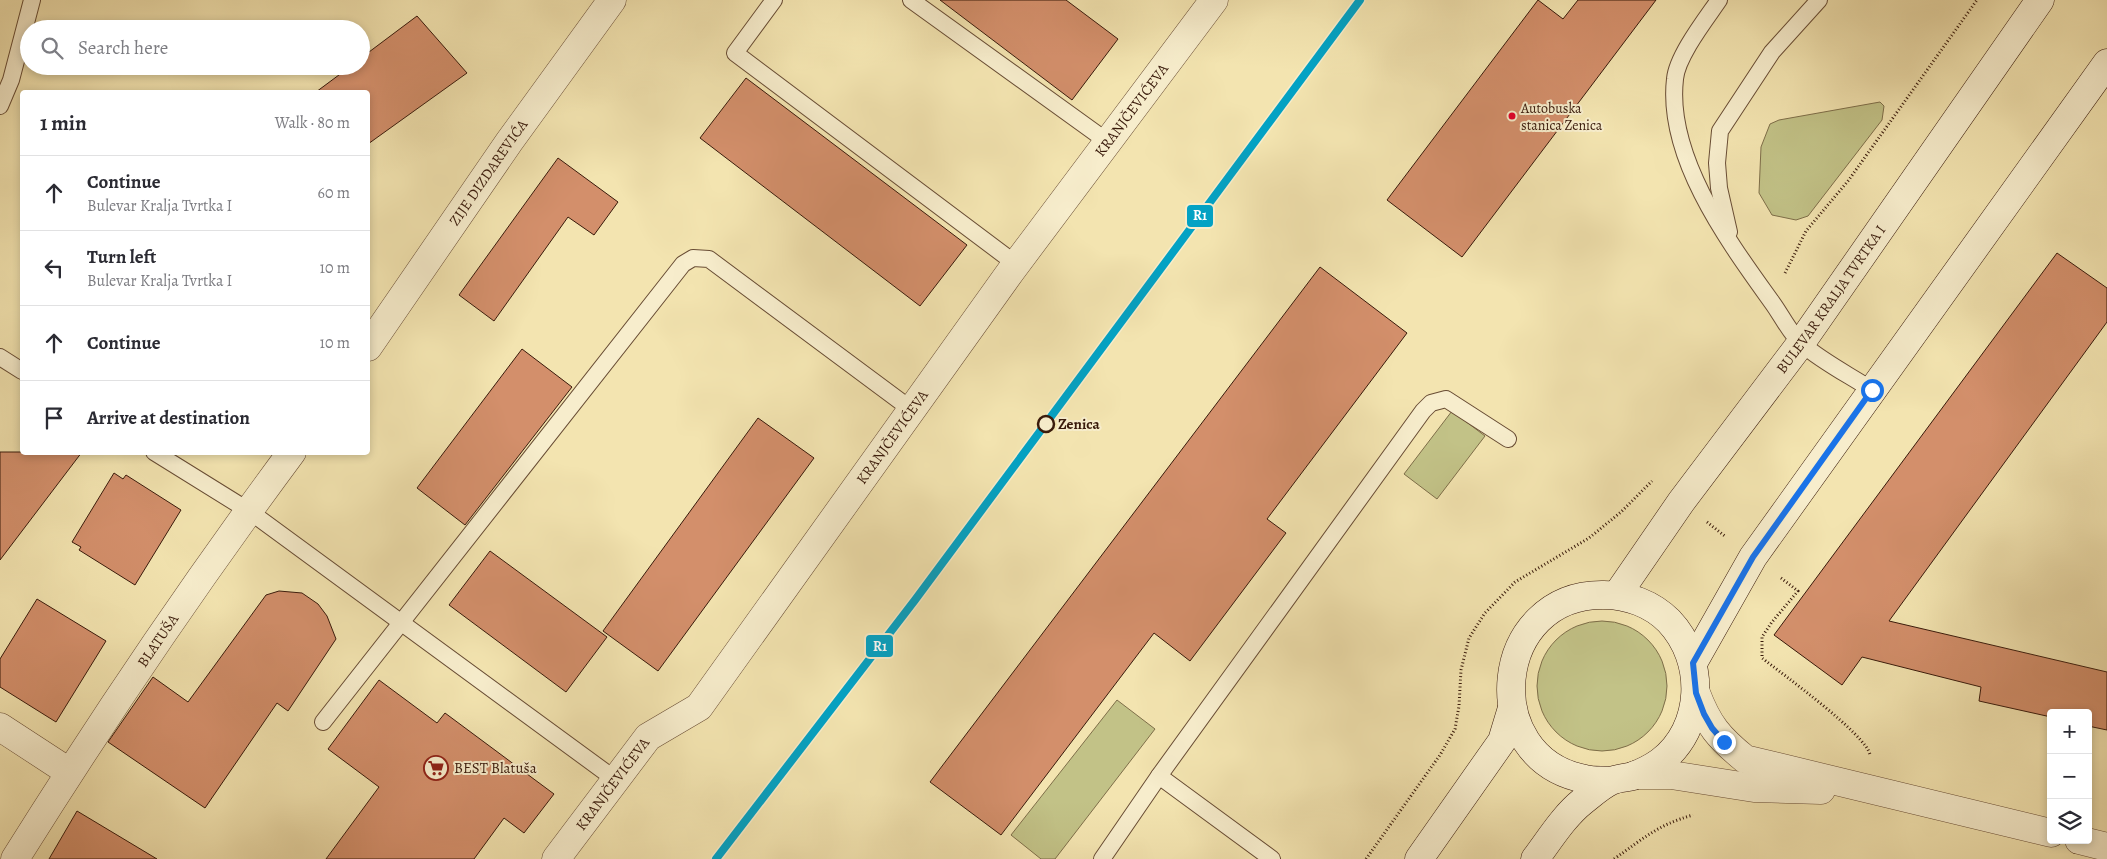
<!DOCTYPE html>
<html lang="en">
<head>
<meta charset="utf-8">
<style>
  :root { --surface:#fff; --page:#f7f7f7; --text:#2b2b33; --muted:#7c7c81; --line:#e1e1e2 }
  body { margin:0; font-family:Alegreya,serif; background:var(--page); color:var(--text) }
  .controls { position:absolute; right:15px; bottom:15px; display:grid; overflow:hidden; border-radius:5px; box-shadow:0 2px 8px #0003 }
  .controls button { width:45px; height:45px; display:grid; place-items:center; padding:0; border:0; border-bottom:1px solid var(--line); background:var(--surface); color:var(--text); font:25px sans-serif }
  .stop { position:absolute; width:15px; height:15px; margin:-11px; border:4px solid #1a73e8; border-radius:50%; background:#fff }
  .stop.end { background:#1a73e8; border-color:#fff; box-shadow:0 1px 5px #0008 }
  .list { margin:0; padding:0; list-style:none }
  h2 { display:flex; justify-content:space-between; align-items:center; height:65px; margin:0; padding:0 20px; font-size:21px }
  h2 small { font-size:16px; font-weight:400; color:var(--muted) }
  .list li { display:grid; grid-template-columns:32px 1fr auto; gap:15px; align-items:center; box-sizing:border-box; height:75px; padding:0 20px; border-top:1px solid var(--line) }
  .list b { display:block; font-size:19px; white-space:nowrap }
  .list p { margin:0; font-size:16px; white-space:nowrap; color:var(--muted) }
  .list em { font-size:16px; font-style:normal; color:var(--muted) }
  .icon { flex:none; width:28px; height:28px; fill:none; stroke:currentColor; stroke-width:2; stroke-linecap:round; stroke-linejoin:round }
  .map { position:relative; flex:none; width:2107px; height:859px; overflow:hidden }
  .search { position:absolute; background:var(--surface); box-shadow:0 2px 8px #0003; left:20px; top:20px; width:350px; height:55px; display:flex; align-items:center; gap:12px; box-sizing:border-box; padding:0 18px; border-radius:28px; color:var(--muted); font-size:19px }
  .panel { position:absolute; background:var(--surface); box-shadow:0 2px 8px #0003; left:20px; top:90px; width:350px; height:365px; border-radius:5px }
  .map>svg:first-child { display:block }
  .green { fill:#c2c287; stroke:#7e6e49 }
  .building { fill:#d38f6b; stroke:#391a0b }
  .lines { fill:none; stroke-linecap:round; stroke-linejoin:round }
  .lane-casing { stroke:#684c34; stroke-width:18 }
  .street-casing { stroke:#684c34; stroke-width:29 }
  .secondary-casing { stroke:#391a0b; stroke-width:29 }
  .path { stroke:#391a0b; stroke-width:3; stroke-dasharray:1 2.5; stroke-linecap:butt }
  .lane { stroke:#f7edcc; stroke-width:16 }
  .street { stroke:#f7edcc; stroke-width:28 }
  .secondary { stroke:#f7edcc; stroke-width:28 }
  .rail-1-casing { stroke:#f7edcc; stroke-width:11 }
  .rail-1 { stroke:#03a2c4; stroke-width:8 }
  .route { stroke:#1a73e8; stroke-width:6 }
  .bus-dot { fill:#e4002b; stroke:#f7edcc; stroke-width:2 }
  .stop-dot { fill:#f7edcc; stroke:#391a0b; stroke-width:2.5 }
  .labels { text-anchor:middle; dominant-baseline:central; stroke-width:4; stroke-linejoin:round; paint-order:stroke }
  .bus-label { font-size:14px; fill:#391a0b; stroke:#f7edcc; text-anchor:start }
  .street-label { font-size:15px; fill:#391a0b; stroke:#f7edcc }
  .stop-label { font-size:15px; font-weight:bold; fill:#391a0b; stroke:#f7edcc; text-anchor:start }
  .poi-label { font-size:15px; fill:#391a0b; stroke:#f7edcc; text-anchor:start }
  .line-badge { stroke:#f7edcc; stroke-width:2 }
  .badge-label { font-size:14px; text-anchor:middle; font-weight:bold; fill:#fff }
</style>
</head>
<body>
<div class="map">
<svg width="2107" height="859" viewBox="0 0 2107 859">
  <rect width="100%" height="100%" fill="#f3e4b0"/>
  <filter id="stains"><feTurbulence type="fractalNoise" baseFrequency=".004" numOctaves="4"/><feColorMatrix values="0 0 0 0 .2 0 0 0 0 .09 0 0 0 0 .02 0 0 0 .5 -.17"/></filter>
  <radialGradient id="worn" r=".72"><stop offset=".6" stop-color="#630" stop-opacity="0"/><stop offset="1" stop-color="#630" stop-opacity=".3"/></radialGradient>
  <g class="green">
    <path d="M1880 102 1884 106 1882 120 1808 216 1796 220 1772 215 1759 193 1761 147 1770 124 1779 120Z"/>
    <path d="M1452 411 1485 436 1437 499 1404 474Z"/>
    <circle cx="1602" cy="686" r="65"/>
    <path d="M1117 700 1155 729 1055 859H1041L1011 835Z"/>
  </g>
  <g class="building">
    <path d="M940 0H1066L1118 39 1072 100Z"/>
    <path d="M1538 0 1563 19 1578 0H1656L1462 257 1387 200Z"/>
    <path d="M417 16 467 73 368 144V92H316L351 66H361V58Z"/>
    <path d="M746 78 967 245 920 306 700 138Z"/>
    <path d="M558 158 618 202 594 235 568 217 494 321 459 295Z"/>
    <path d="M2057 253 2107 288V322L1889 621 2107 672V730L2088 726V713H2051V717L1979 701 1981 687 1862 657 1842 685 1774 635Z"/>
    <path d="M1320 267 1407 333 1267 519 1286 533 1190 661 1154 633 1001 835 930 782Z"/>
    <path d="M522 349 572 387 465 525 417 488Z"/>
    <path d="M758 418 814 458 658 671 603 631Z"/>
    <path d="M0 452H82L0 560Z"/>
    <path d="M114 473 123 479 126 475 181 510 135 585 79 550 81 547 72 542Z"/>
    <path d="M490 551 607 637 566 692 449 605Z"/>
    <path d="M279 591 302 593 318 604 327 616 336 639 288 711 277 703 205 808 108 742 153 677 188 702 266 595Z"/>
    <path d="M37 599 106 641 56 722 0 687V659Z"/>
    <path d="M379 680 437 723 445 713 554 794 524 833 504 818 474 859H326L379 787 328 749Z"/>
    <path d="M77 811 157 859H49Z"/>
  </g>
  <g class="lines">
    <defs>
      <g id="lane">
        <path d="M774 0 735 53 1016 264"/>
        <path d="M911 0 1108 142"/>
        <path d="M1719 0C1706 19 1677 56 1675 79 1666 157 1728 241 1771 301 1781 314 1790 334 1802 344 1823 362 1849 375 1872 390"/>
        <path d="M0 106 11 80 32 0"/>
        <path d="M1729 232 1719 188 1717 163 1720 131 1772 52 1819 0"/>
        <path d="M0 357 22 371"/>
        <path d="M154 452 249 511 616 780"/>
        <path d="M323 722 683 264 693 258 709 259 912 410"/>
        <path d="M1159 776 1272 859"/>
        <path d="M1102 859 1159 776 1423 411 1431 403 1446 399 1508 439"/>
      </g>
      <g id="street">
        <path id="s1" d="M368 347 509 142 612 0"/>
        <path d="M1696 693C1708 725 1719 738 1745 759L2051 833"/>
        <path d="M0 727 69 772"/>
        <path d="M1635 775H1671L1754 788 1821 790"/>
        <path d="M2079 840 2107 847"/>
        <path id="s2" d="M15 859C102 720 194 584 292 452"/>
        <path id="s3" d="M556 859 648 737 699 707 1011 271 1214 0"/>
      </g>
      <g id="secondary">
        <path id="s4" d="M1617 595 1681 502 1801 343 2040 0"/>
        <path d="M1693 663 1753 557 2107 63"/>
        <path d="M1419 859 1502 741 1512 708"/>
        <path d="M1535 859C1550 839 1564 816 1583 801 1592 794 1602 785 1611 781 1618 778 1626 778 1633 776 1641 773 1653 767 1660 762 1705 728 1706 660 1669 621 1652 604 1628 595 1604 595 1492 593 1476 758 1585 779 1593 781 1603 780 1611 781"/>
      </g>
    </defs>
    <use href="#lane" class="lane-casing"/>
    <use href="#street" class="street-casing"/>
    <use href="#secondary" class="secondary-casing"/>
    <g class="path">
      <path d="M1785 273 1806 231 1848 181 1977 0"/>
      <path d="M1707 522 1726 537"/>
      <path d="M1781 578 1798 591 1772 622 1762 637V658C1781 673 1867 735 1870 755"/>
      <path d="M1366 859 1440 755 1455 729 1459 706 1461 670 1469 638 1485 613 1515 582 1589 538 1621 512 1652 481"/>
      <path d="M1614 859C1643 839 1657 825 1693 815"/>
    </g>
    <use href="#lane" class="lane"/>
    <use href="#street" class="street"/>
    <use href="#secondary" class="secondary"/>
    <defs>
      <path id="rail-1" d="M716 859 915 600 1360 0"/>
    </defs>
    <use href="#rail-1" class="rail-1-casing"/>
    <use href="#rail-1" class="rail-1"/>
  </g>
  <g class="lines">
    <path class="route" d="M1724 742 1712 728 1704 714 1696 693 1693 663 1753 557 1872 390"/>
  </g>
  <defs>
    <symbol id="supermarket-ring" viewBox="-11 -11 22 22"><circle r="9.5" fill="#f7edcc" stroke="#8f2418" stroke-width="1.5"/><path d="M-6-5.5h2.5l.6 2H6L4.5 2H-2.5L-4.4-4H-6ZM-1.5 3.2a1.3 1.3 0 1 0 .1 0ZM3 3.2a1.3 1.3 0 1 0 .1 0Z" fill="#8f2418"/></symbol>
  </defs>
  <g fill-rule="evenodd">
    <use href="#supermarket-ring" x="422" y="754" width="28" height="28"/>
  </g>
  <circle class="bus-dot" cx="1512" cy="116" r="4.5"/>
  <circle class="stop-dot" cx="1046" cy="424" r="8"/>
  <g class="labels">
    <g class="bus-label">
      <text x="1521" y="108">Autobuska<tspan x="1521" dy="17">stanica Zenica</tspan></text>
    </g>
    <g class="street-label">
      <text stroke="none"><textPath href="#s3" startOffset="949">KRANJČEVIĆEVA</textPath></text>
      <text stroke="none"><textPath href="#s1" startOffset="212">ZIJE DIZDAREVIĆA</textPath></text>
      <text stroke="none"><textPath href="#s4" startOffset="365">BULEVAR KRALJA TVRTKA I</textPath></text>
      <text stroke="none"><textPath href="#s3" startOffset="544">KRANJČEVIĆEVA</textPath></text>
      <text stroke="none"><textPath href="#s2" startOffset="261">BLATUŠA</textPath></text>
      <text stroke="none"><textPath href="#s3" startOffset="94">KRANJČEVIĆEVA</textPath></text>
    </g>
    <g class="stop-label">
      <text x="1058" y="424">Zenica</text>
    </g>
    <g class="poi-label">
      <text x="454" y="768">BEST Blatuša</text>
    </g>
  </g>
  <g class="line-badge">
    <rect x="1186" y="204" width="28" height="24" rx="5" fill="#03a2c4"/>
    <rect x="865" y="634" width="29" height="24" rx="5" fill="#03a2c4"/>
  </g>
  <g class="badge-label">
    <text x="1200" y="220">R1</text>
    <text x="880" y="651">R1</text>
  </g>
  <rect width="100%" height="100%" filter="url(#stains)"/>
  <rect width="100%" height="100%" fill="url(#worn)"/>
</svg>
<div class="controls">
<button>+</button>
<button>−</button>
<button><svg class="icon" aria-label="layers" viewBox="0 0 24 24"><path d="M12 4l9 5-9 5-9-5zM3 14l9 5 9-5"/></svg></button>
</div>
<div class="stop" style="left:1872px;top:390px"></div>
<div class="stop end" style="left:1724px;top:742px"></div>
<div class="search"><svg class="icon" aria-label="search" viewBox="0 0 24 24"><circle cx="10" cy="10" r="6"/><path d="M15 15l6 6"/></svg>Search here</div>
<section class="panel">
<h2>1 min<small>Walk · 80 m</small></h2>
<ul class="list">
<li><svg class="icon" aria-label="ahead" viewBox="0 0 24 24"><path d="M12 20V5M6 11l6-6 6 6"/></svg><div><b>Continue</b><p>Bulevar Kralja Tvrtka I</p></div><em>60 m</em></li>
<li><svg class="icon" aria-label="left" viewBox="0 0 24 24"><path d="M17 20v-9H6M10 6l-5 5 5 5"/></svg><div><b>Turn left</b><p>Bulevar Kralja Tvrtka I</p></div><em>10 m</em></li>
<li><svg class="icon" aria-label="ahead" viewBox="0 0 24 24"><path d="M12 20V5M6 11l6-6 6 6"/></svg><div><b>Continue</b></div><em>10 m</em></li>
<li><svg class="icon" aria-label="arrive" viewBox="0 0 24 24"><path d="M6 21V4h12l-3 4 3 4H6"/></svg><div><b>Arrive at destination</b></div></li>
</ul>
</section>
</div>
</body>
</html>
